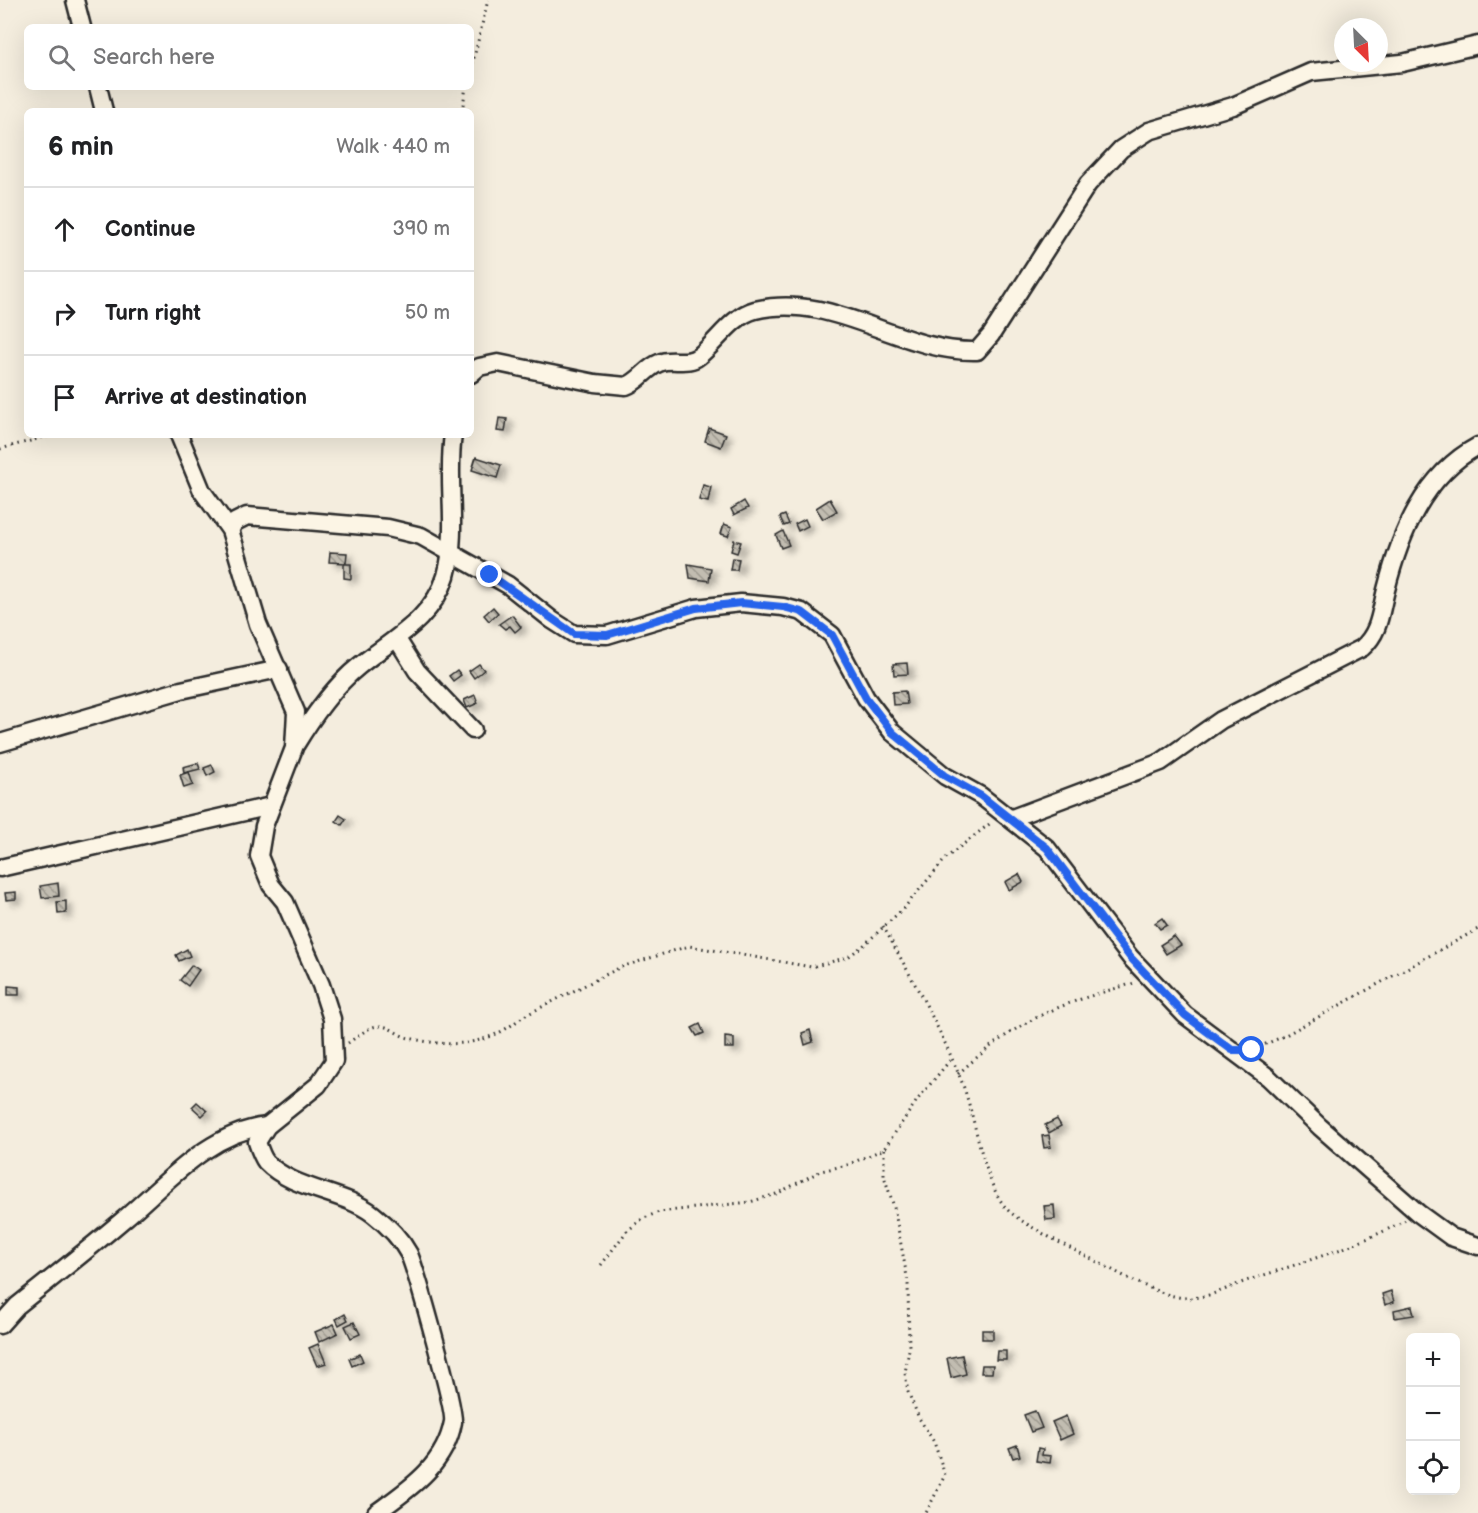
<!DOCTYPE html>
<html lang="en">
<head>
<meta charset="utf-8">
<style>
  :root { --surface:#fff; --page:#f2f2f2; --text:#202124; --muted:#757577; --line:#e0e0e0 }
  body { margin:0; font-family:"Balsamiq Sans",sans-serif; background:var(--page); color:var(--text) }
  .controls { position:absolute; right:18px; bottom:18px; display:grid; overflow:hidden; border-radius:9px; box-shadow:0 6px 24px #0002 }
  .controls button { width:54px; height:54px; display:grid; place-items:center; padding:0; border:0; border-bottom:2px solid var(--line); background:var(--surface); color:var(--text); font:30px sans-serif }
  .compass { position:absolute; left:1334px; top:18px; width:54px; height:54px; border-radius:50%; background:var(--surface); box-shadow:0 6px 24px #0002; rotate:156deg }
  .stop { position:absolute; width:18px; height:18px; margin:-14px; border:4px solid #2563eb; border-radius:50%; background:#fff }
  .stop.end { background:#2563eb; border-color:#fff; box-shadow:0 2px 6px #0008 }
  .list { margin:0; padding:0; list-style:none }
  h2 { display:flex; justify-content:space-between; align-items:center; height:78px; margin:0; padding:0 24px; font-size:26px }
  h2 small { font-size:20px; font-weight:400; color:var(--muted) }
  .list li { display:grid; grid-template-columns:39px 1fr auto; gap:18px; align-items:center; box-sizing:border-box; height:84px; padding:0 24px; border-top:2px solid var(--line) }
  .list b { display:block; font-size:22px; white-space:nowrap }
  .list em { font-size:20px; font-style:normal; color:var(--muted) }
  .icon { flex:none; width:33px; height:33px; fill:none; stroke:currentColor; stroke-width:2; stroke-linecap:round; stroke-linejoin:round }
  .map { position:relative; flex:none; width:1478px; height:1513px; overflow:hidden }
  .search { position:absolute; background:var(--surface); box-shadow:0 6px 24px #0002; left:24px; top:24px; width:450px; height:66px; display:flex; align-items:center; gap:15px; box-sizing:border-box; padding:0 21px; border-radius:9px; color:var(--muted); font-size:22px }
  .panel { position:absolute; background:var(--surface); box-shadow:0 6px 24px #0002; left:24px; top:108px; width:450px; height:330px; border-radius:9px }
  .map>svg:first-child { display:block }
  .building { fill:url(#building-back-hatch); stroke:#2b2b2b; stroke-width:1.5; filter:url(#shadow) }
  .lines { fill:none; stroke-linecap:round; stroke-linejoin:round }
  .minor-casing { stroke:#2b2b2b; stroke-width:21 }
  .path { stroke:#2b2b2b; stroke-width:3; stroke-dasharray:1.5 4.5; stroke-linecap:butt }
  .minor { stroke:#fcf5e5; stroke-width:16 }
  .route { stroke:#2563eb; stroke-width:8 }
</style>
</head>
<body>
<div class="map">
<svg width="1478" height="1513" viewBox="0 0 1478 1513">
  <defs>
    <pattern id="building-back-hatch" width="6" height="6" patternUnits="userSpaceOnUse" patternTransform="scale(1.5)"><rect width="6" height="6" fill="#c2bdb1"/><path d="M-1 5l2 2M0 0l6 6M5-1l2 2" fill="none" stroke="#9e9a90"/></pattern>
    <filter id="shadow"><feDropShadow dx="6" dy="4" stdDeviation="3" flood-color="#0004"/></filter>
  </defs>
  <rect width="100%" height="100%" fill="#f4edde"/>
  <filter id="ink" filterUnits="userSpaceOnUse"><feTurbulence type="fractalNoise" baseFrequency=".0167" numOctaves="2"/><feDisplacementMap in="SourceGraphic" scale="12" xChannelSelector="R" yChannelSelector="G"/><feConvolveMatrix kernelMatrix="1 2 1 2 8 2 1 2 1" color-interpolation-filters="sRGB"/></filter>
  <g filter="url(#ink)">
    <g class="building">
      <path d="M499 418 507 419 505 432 497 431Z"/>
      <path d="M709 428 726 434 721 447 705 441Z"/>
      <path d="M476 457 501 465 497 478 472 470Z"/>
      <path d="M703 485 711 487 708 502 699 500Z"/>
      <path d="M830 499 837 511 823 519 816 508Z"/>
      <path d="M744 501 748 508 734 515 731 509Z"/>
      <path d="M785 515 789 524 784 526 780 517Z"/>
      <path d="M805 519 808 526 798 531 795 524Z"/>
      <path d="M724 524 732 527 728 536 721 534Z"/>
      <path d="M783 531 789 545 781 548 776 535Z"/>
      <path d="M734 540 741 542 737 553 731 551Z"/>
      <path d="M330 552 347 553 346 563 329 562Z"/>
      <path d="M732 558 739 559 737 570H730Z"/>
      <path d="M344 564H351V579L344 578Z"/>
      <path d="M688 564 711 568 709 581 690 578Z"/>
      <path d="M493 607 498 613 489 621 484 615Z"/>
      <path d="M512 615 521 627 515 632 510 626 505 629 499 624Z"/>
      <path d="M907 663 908 674 894 675 893 664Z"/>
      <path d="M479 664 484 670 474 678 469 671Z"/>
      <path d="M457 670 461 675 453 681 449 676Z"/>
      <path d="M905 691 907 704 893 705 892 692Z"/>
      <path d="M475 695 478 703 467 708 464 700Z"/>
      <path d="M198 763 200 769 184 773 183 767Z"/>
      <path d="M212 765 215 772 207 776 204 768Z"/>
      <path d="M189 772 193 785 184 788 180 775Z"/>
      <path d="M340 815 346 819 342 825 336 821Z"/>
      <path d="M1019 874 1023 882 1009 890 1005 882Z"/>
      <path d="M58 883 59 896 42 898 40 886Z"/>
      <path d="M16 892V899L6 900 5 893Z"/>
      <path d="M66 901V913L58 914 57 902Z"/>
      <path d="M1162 918 1167 925 1160 929 1155 923Z"/>
      <path d="M1174 936 1181 945 1166 954 1160 945Z"/>
      <path d="M187 949 190 956 179 961 176 955Z"/>
      <path d="M192 965 199 970 188 986 180 980Z"/>
      <path d="M8 986 19 987V995H8Z"/>
      <path d="M700 1024 704 1033 697 1036 692 1028Z"/>
      <path d="M810 1030 813 1042 805 1045 802 1033Z"/>
      <path d="M725 1037 734 1038V1048H725Z"/>
      <path d="M197 1102 207 1111 202 1116 192 1107Z"/>
      <path d="M1057 1119 1061 1126 1049 1133 1045 1125Z"/>
      <path d="M1049 1135 1051 1147 1044 1148 1042 1136Z"/>
      <path d="M1054 1205 1055 1219 1046 1220 1044 1206Z"/>
      <path d="M1391 1291 1394 1302 1385 1305 1382 1294Z"/>
      <path d="M1412 1306 1414 1315 1395 1318 1394 1310Z"/>
      <path d="M345 1314 348 1320 339 1325 336 1319Z"/>
      <path d="M354 1322 360 1334 351 1338 345 1326Z"/>
      <path d="M334 1324 338 1333 319 1342 315 1332Z"/>
      <rect x="982" y="1330" width="11" height="9"/>
      <path d="M318 1344 326 1363 317 1366 309 1348Z"/>
      <path d="M997 1351H1006V1360H996Z"/>
      <path d="M360 1354 363 1361 352 1366 349 1359Z"/>
      <path d="M962 1355 966 1374 951 1378 947 1358Z"/>
      <path d="M982 1365H993L992 1373H981Z"/>
      <path d="M1035 1411 1042 1428 1031 1432 1024 1415Z"/>
      <path d="M1066 1416 1073 1434 1060 1440 1052 1422Z"/>
      <path d="M1017 1445 1020 1456 1013 1458 1009 1448Z"/>
      <path d="M1038 1448 1043 1449 1042 1455 1051 1456 1050 1463 1036 1461Z"/>
    </g>
    <g class="lines">
      <defs>
        <g id="minor">
          <path d="M75 0 82 27"/>
          <path d="M98 87 104 111"/>
          <path d="M471 374 479 367 498 363 595 383 626 386C639 382 646 368 659 363 672 357 687 366 699 356 717 342 732 316 755 310 834 291 899 353 977 351L991 335 1088 184 1121 149 1149 131 1233 106 1311 72 1402 63 1478 45"/>
          <path d="M179 435 202 491 230 530 258 624 296 712 294 748 264 826 259 856 271 885 285 902 321 985 332 1019 334 1061 318 1085 267 1126 257 1142C259 1148 262 1157 266 1162 293 1190 343 1191 373 1214 386 1224 401 1239 409 1254 417 1273 455 1408 453 1422 445 1466 409 1489 376 1513"/>
          <path d="M230 530 235 522 247 516 388 528 421 536 508 585 552 620 574 634 607 635 696 608 741 603 783 607 802 612 832 635 866 698 892 732 945 776 981 796 1047 848 1130 957 1185 1015 1268 1077 1320 1127 1418 1213 1451 1237 1478 1246"/>
          <path d="M397 639 417 671 473 730"/>
          <path d="M0 743 181 690 279 669"/>
          <path d="M296 744C311 719 335 685 359 666 391 640 433 619 446 576 459 530 446 481 453 435"/>
          <path d="M1012 818 1161 762 1221 720 1362 648C1380 632 1380 613 1386 590 1400 534 1424 475 1478 446"/>
          <path d="M0 868 271 806"/>
          <path d="M0 1325 17 1306C53 1277 89 1249 124 1219 166 1184 209 1132 267 1126"/>
        </g>
      </defs>
      <use href="#minor" class="minor-casing"/>
      <g class="path">
        <path d="M471 70 488 0"/>
        <path d="M462 111 466 87"/>
        <path d="M0 449 53 435"/>
        <path d="M883 926C911 977 940 1027 961 1080 976 1117 982 1180 1006 1208 1018 1222 1066 1246 1084 1255 1112 1269 1157 1297 1188 1298 1210 1298 1229 1287 1249 1280 1303 1262 1356 1247 1406 1220"/>
        <path d="M348 1043C357 1037 370 1025 380 1026 389 1026 397 1034 405 1037 448 1048 486 1048 522 1017L621 967 689 946 812 967 848 957 864 945 904 908 947 857 992 822"/>
        <path d="M1254 1049 1282 1037 1478 929"/>
        <path d="M958 1074C1018 1019 1058 1004 1135 983"/>
        <path d="M884 1149V1176L894 1207 908 1282 909 1350 905 1373 908 1392 919 1418 934 1442 945 1475 926 1513"/>
        <path d="M601 1265 627 1231 642 1219 659 1212 750 1202 776 1194 821 1171 847 1165 884 1149 918 1099 951 1059"/>
      </g>
      <use href="#minor" class="minor"/>
    </g>
  </g>
  <g class="lines" filter="url(#ink)">
    <path class="route" d="M490 575 574 634 607 635 696 608 741 603 783 607 802 612 832 635 866 698 892 732 945 776 981 796 1047 848 1130 957 1185 1015 1232 1050H1252"/>
  </g>
</svg>
<div class="controls">
<button>+</button>
<button>−</button>
<button><svg class="icon" aria-label="locate" viewBox="0 0 24 24"><circle cx="12" cy="12" r="6"/><path d="M12 2v4M12 18v4M2 12h4M18 12h4"/></svg></button>
</div>
<svg class="compass" viewBox="-18 -18 36 36"><path d="M0-13l5 13h-10z" fill="#e53935"/><path d="M0 13l5-13h-10z" fill="#757577"/></svg>
<div class="stop" style="left:1252px;top:1050px"></div>
<div class="stop end" style="left:490px;top:575px"></div>
<div class="search"><svg class="icon" aria-label="search" viewBox="0 0 24 24"><circle cx="10" cy="10" r="6"/><path d="M15 15l6 6"/></svg>Search here</div>
<section class="panel">
<h2>6 min<small>Walk · 440 m</small></h2>
<ul class="list">
<li><svg class="icon" aria-label="ahead" viewBox="0 0 24 24"><path d="M12 20V5M6 11l6-6 6 6"/></svg><div><b>Continue</b></div><em>390 m</em></li>
<li><svg class="icon" aria-label="right" viewBox="0 0 24 24"><path d="M7 20v-9h11M14 6l5 5-5 5"/></svg><div><b>Turn right</b></div><em>50 m</em></li>
<li><svg class="icon" aria-label="arrive" viewBox="0 0 24 24"><path d="M6 21V4h12l-3 4 3 4H6"/></svg><div><b>Arrive at destination</b></div></li>
</ul>
</section>
</div>
</body>
</html>
